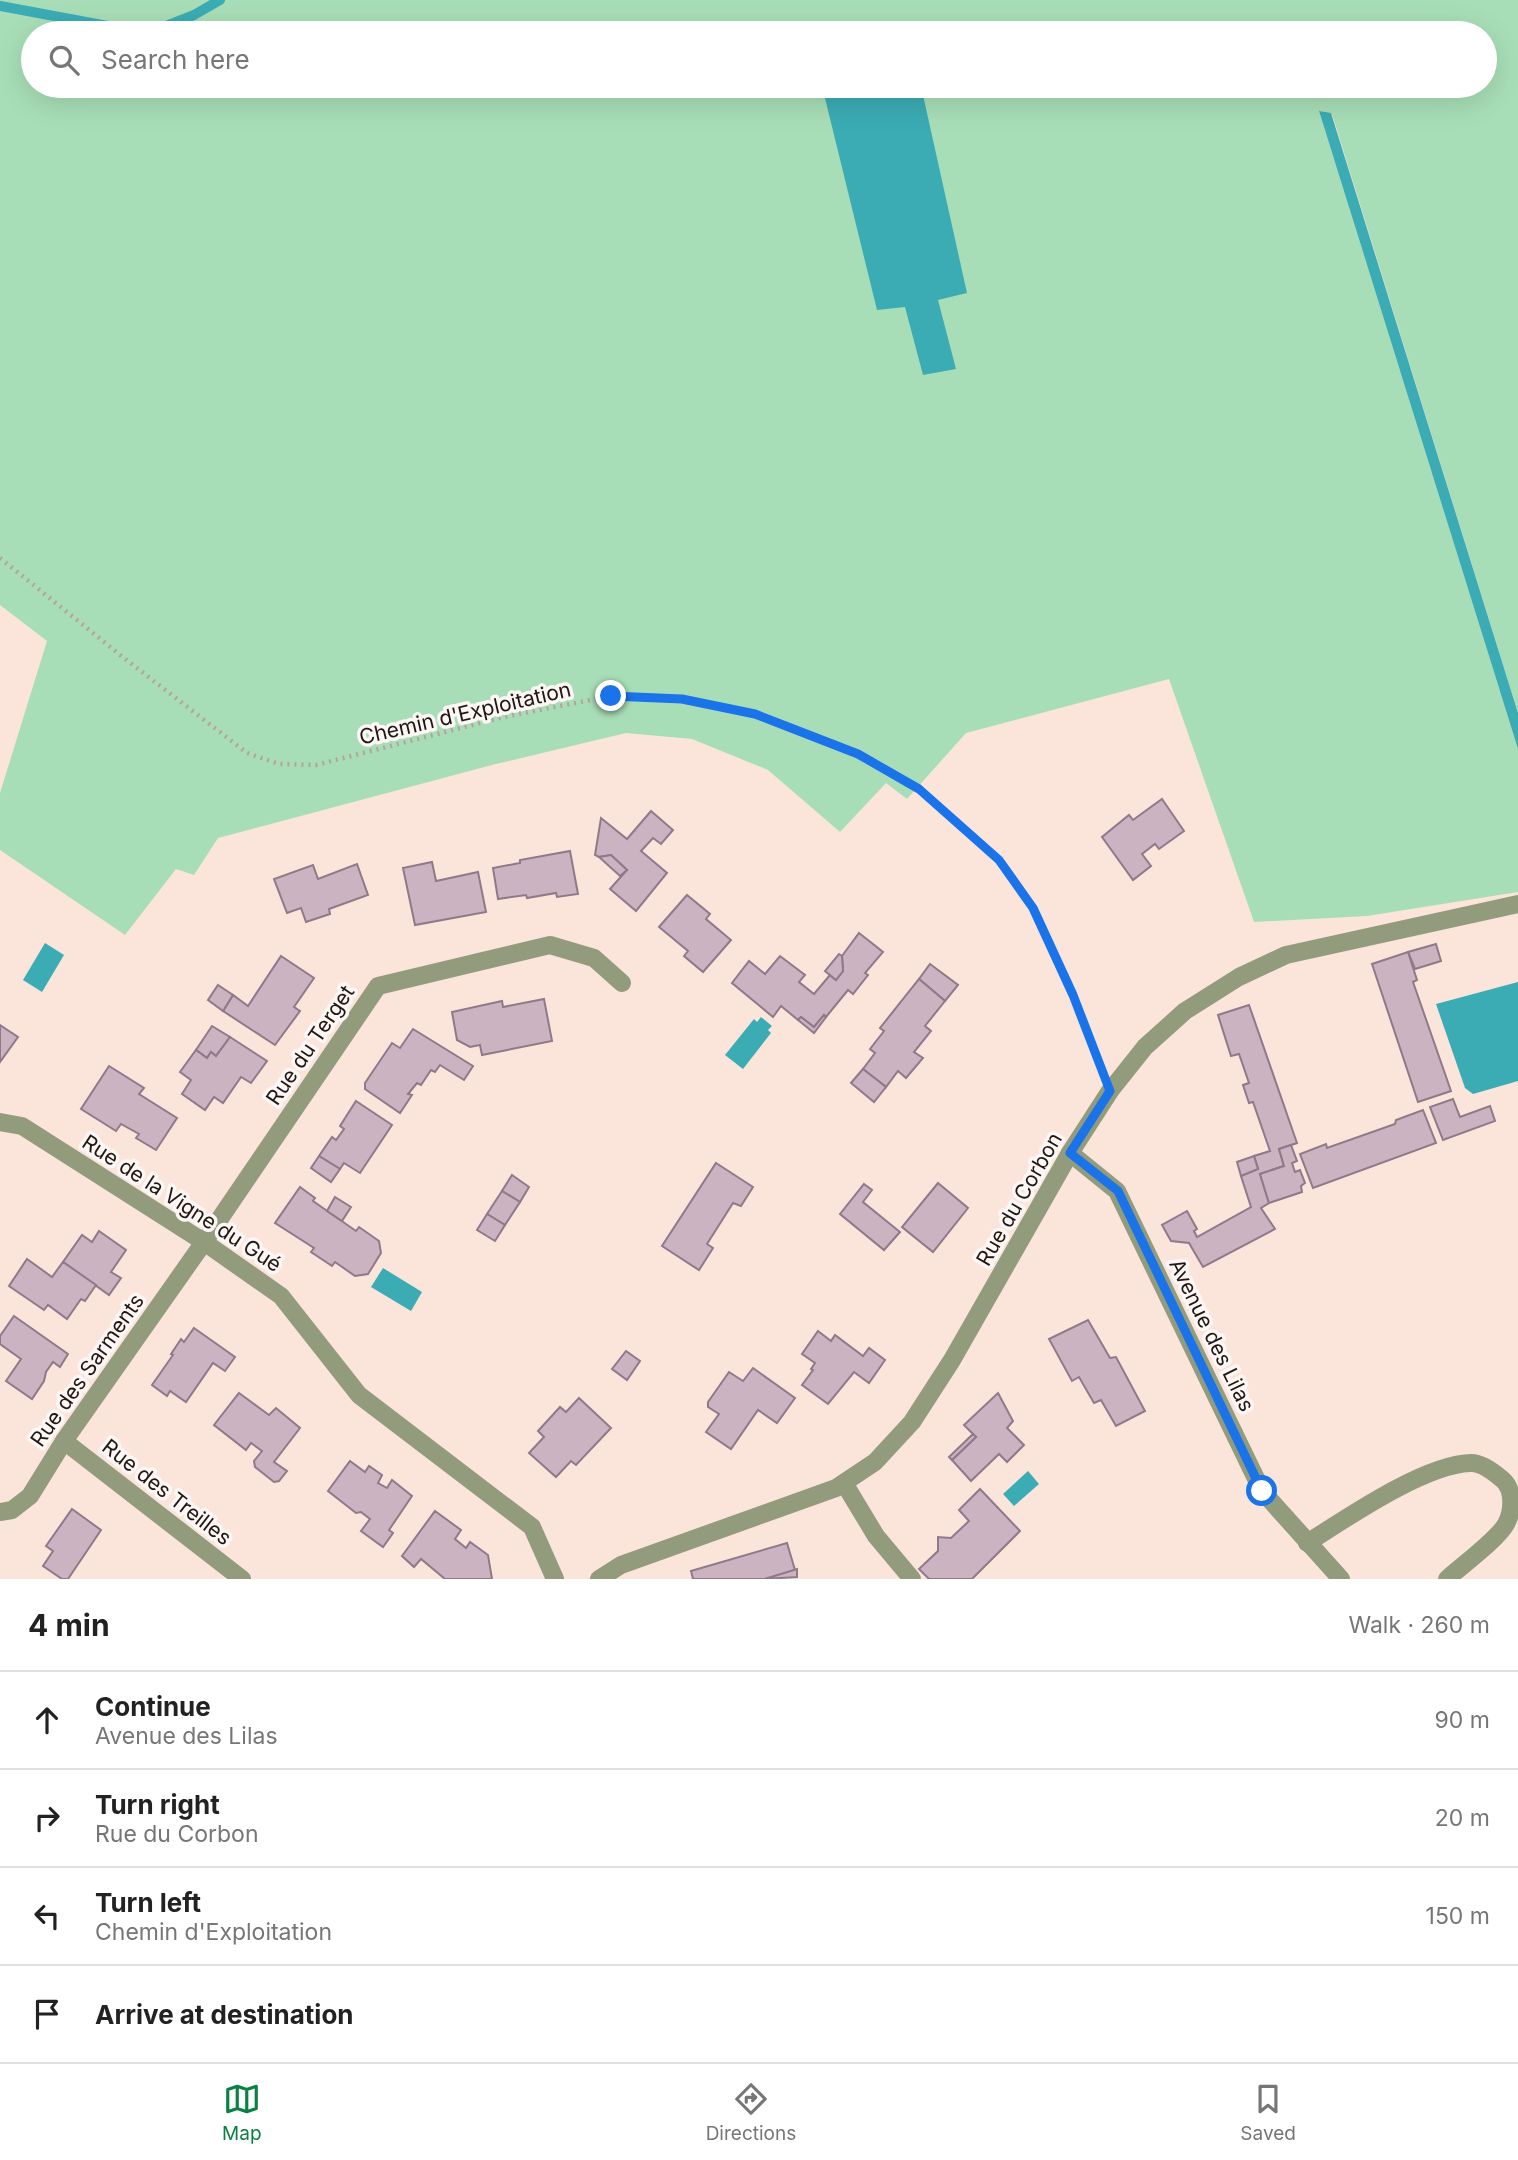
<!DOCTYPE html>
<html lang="en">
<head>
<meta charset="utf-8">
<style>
  :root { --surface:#fff; --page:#f6f6f6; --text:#222; --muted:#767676; --line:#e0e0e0; --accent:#0b8043 }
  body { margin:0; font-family:Inter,sans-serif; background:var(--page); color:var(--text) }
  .stop { position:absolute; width:21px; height:21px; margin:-16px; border:5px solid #1a73e8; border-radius:50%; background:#fff }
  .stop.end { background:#1a73e8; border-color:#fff; box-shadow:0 2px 7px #0008 }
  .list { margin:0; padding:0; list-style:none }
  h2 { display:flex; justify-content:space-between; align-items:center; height:91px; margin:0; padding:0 28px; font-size:30px }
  h2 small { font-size:23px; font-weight:400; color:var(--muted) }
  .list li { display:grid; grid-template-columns:46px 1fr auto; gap:21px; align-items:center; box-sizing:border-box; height:98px; padding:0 28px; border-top:2px solid var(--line) }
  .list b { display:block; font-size:26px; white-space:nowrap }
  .list p { margin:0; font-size:23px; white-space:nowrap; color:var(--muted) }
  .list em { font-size:23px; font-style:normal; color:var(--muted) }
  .icon { flex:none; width:38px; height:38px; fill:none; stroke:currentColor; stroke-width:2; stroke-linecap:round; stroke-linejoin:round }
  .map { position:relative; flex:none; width:1518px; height:1579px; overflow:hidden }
  .search { position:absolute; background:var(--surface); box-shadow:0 7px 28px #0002; left:21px; right:21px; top:21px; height:77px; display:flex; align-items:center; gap:18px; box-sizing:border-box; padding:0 24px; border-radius:38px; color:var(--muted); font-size:26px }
  .sheet { height:483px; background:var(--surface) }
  nav { display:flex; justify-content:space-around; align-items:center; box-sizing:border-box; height:98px; border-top:2px solid var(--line); background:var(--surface); font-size:19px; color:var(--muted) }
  nav a { display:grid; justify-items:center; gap:4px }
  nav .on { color:var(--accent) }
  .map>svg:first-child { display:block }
  .green { fill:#a8deb7; fill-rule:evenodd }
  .water { fill:#3bacb4 }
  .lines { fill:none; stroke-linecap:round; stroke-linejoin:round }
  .stream { stroke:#3bacb4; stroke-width:10 }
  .building { fill:#cbb3c2; stroke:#907988; stroke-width:2 }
  .path { stroke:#b5a39b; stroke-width:4.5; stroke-dasharray:2 5; stroke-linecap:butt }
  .minor { stroke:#939b7d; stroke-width:18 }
  .route { stroke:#1a73e8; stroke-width:9 }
  .labels { text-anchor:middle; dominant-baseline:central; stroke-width:7; stroke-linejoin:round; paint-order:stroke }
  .street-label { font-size:21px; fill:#201713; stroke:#fcf6f4 }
</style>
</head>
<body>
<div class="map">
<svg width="1518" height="1579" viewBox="0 0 1518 1579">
  <rect width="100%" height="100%" fill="#fbe5db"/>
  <path class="green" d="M0 0H1518V713L1332 114 1319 111 1518 749V892L1367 916 1254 922 1169 679 966 733 907 799 886 783 840 832 768 770 692 739 626 733 492 765 218 838 194 875 176 869 125 935 0 850V793L47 641 0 605ZM33 33H1485V86H33Z"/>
  <g class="water">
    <path d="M822 86H921L967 293 938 300 956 369 923 375 905 307 877 310Z"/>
    <path d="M1319 111 1331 113 1518 713V749Z"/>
    <path d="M45 943 64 955 42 992 23 980Z"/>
    <path d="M1518 982V1081L1473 1094 1465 1088 1436 1004Z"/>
    <path d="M761 1017 772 1026 768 1030 771 1033 743 1069 725 1055 754 1019 757 1022Z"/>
    <path d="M383 1268 422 1292 411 1311 371 1287Z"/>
    <path d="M1028 1471 1039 1484 1014 1506 1003 1494Z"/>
  </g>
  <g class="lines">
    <path class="stream" d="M0 6 129 30 151 32 194 15 220 0"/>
  </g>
  <g class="building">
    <path d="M1162 799 1184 831 1159 849 1155 844 1142 854 1151 866 1133 880 1102 837 1129 815 1133 820Z"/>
    <path d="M651 811 673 830 661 844 653 838 641 851 667 873 636 911 610 889 627 870 611 855 599 857 595 855 601 818 627 839Z"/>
    <path d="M570 851 578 894 557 897 556 893 527 898 526 895 498 899 493 868 520 863V860Z"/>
    <path d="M611 855 627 870 620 876 599 857Z"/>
    <path d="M432 862 436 881 478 872 486 912 415 925 403 868Z"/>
    <path d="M357 864 368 895 329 909 330 914 306 922 301 908 287 913 274 879 313 865 318 879Z"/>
    <path d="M687 895 710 914 706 919 731 940 703 972 684 956 688 951 659 927Z"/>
    <path d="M859 933 883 952 865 973 868 975 853 994 848 990 826 1017 824 1015 814 1027 801 1017 798 1020 781 1006 773 1017 732 983 749 961 765 974 780 956 805 975 799 982 814 994 830 975 836 980 843 971 842 956Z"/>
    <path d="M1436 944 1441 961 1415 969 1408 952Z"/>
    <path d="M1408 952 1417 980 1413 982 1451 1091 1418 1102 1372 964Z"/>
    <path d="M839 954 842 956 843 971 836 980 825 971Z"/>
    <path d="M281 956 314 978 294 1007 300 1011 275 1045 223 1011 233 995 248 1006Z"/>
    <path d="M930 964 958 985 945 1001 919 979Z"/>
    <path d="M919 979 945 1001 925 1026 931 1031 914 1052 923 1058 906 1078 898 1071 886 1087 863 1069 875 1053 870 1049 884 1031 880 1028Z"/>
    <path d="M218 985 233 995 223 1011 208 1000Z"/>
    <path d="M544 999 552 1041 482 1055 480 1045 470 1047 457 1040 452 1012 502 1001 503 1007Z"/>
    <path d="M1249 1005 1297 1143 1279 1149 1284 1166 1260 1174 1269 1203 1261 1208 1275 1229 1203 1267 1189 1243 1171 1241 1162 1225 1187 1211 1197 1229 1194 1231 1197 1237 1251 1207 1241 1176 1258 1169 1254 1156 1270 1151 1253 1102 1249 1103 1243 1085 1249 1083 1239 1054 1231 1056 1218 1015Z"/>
    <path d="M824 1015 826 1017 814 1033 798 1020 801 1017 814 1027Z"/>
    <path d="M0 1025 18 1037 0 1062Z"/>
    <path d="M212 1026 230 1037 216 1056 211 1052 207 1058 196 1050Z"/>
    <path d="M413 1029 473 1066 464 1080 440 1065 435 1072 431 1070 421 1085 417 1083 408 1094 412 1095 400 1113 365 1089V1083L392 1043 400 1048Z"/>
    <path d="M230 1037 267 1061 251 1083 241 1077 223 1103 214 1097 205 1110 182 1094 191 1080 180 1072 196 1050 207 1058 211 1052 216 1056Z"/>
    <path d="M109 1066 144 1088 139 1094 177 1118 156 1150 136 1138 139 1134 121 1124 116 1131 81 1109Z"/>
    <path d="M863 1069 886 1087 874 1102 851 1083Z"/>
    <path d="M1453 1099 1460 1117 1490 1106 1495 1121 1443 1140 1430 1107Z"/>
    <path d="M356 1101 392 1125 360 1173 344 1163 340 1169 319 1156 332 1137 336 1140 344 1129 340 1126Z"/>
    <path d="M1423 1110 1436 1143 1313 1188 1300 1154 1326 1144 1327 1148 1395 1124 1396 1120Z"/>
    <path d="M1291 1145 1297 1161 1292 1163 1295 1172 1300 1170 1305 1183 1301 1186 1302 1192 1269 1203 1260 1174 1284 1166 1279 1149Z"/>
    <path d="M319 1156 340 1169 331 1182 311 1168Z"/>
    <path d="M1254 1156 1258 1169 1241 1176 1237 1162Z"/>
    <path d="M716 1163 753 1187 741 1206 733 1203 707 1244 713 1248 699 1270 662 1246Z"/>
    <path d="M512 1175 529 1187 520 1202 502 1191Z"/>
    <path d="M938 1183 968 1208 933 1252 902 1227Z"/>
    <path d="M864 1184 872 1190 863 1202 900 1232 884 1250 840 1214Z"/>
    <path d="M300 1187 315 1198 313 1201 356 1231 359 1227 379 1241 381 1253 368 1274 355 1276 335 1262 332 1266 311 1252 314 1248 275 1223Z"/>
    <path d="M502 1191 520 1202 505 1225 487 1214Z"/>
    <path d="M335 1197 351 1207 342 1221 327 1211Z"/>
    <path d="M487 1214 505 1225 495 1241 477 1230Z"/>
    <path d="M99 1231 126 1250 111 1272 121 1278 109 1295 63 1262 82 1235 92 1242Z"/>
    <path d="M27 1259 52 1277 63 1262 96 1285 85 1301 81 1299 67 1319 48 1305 44 1310 9 1286Z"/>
    <path d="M14 1316 68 1354 60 1367 53 1362 46 1372 44 1381 32 1399 6 1381 21 1359 0 1344V1336Z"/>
    <path d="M1088 1320 1110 1358 1116 1357 1145 1411 1116 1426 1101 1400 1094 1403 1079 1377 1072 1381 1049 1339Z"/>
    <path d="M194 1328 235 1357 225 1371 213 1363 186 1402 170 1391 167 1396 152 1385 173 1355 171 1354 181 1339 184 1342Z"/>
    <path d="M818 1331 831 1341 835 1335 863 1356 869 1348 885 1360 869 1383 854 1372 828 1404 802 1385 813 1370 811 1369 815 1363 802 1354Z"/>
    <path d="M626 1351 640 1361 627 1380 612 1369Z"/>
    <path d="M753 1368 795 1398 777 1423 758 1410 731 1449 706 1432 719 1414 708 1407V1402L729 1372 743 1381Z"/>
    <path d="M239 1393 269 1415 276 1408 300 1428 274 1462 287 1471 279 1481 274 1482 255 1467 254 1461 262 1451 251 1443 246 1450 214 1425Z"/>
    <path d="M998 1393 1013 1421 1007 1428 1024 1445 1007 1462 999 1454 971 1481 952 1460 976 1437 964 1425Z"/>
    <path d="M579 1398 611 1428 576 1465 571 1461 556 1477 529 1453 544 1437 538 1431 560 1407 566 1412Z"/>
    <path d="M973 1434 976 1437 952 1460 949 1457Z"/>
    <path d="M350 1461 365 1472 369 1466 382 1475 378 1483 387 1488 392 1480 412 1496 389 1530 393 1533 383 1547 361 1531 370 1519 361 1512 356 1513 328 1491Z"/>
    <path d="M980 1489 1020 1531 972 1579H929L919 1569 938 1551V1537L951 1538 969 1521 959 1510Z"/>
    <path d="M72 1509 101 1530 68 1579H62L43 1566 53 1551 46 1546Z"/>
    <path d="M435 1511 461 1530 455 1539 466 1548 470 1542 488 1555 492 1579H445L421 1559 414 1567 402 1556Z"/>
    <path d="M787 1543 795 1570 765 1579H693L691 1571Z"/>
    <path d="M797 1569V1577L765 1579Z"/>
  </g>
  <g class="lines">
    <path class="path" d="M0 558 124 658 247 753 279 764 316 765 504 717 611 696 682 699 755 714 858 754 919 789 999 860 1033 908 1073 995 1101 1067"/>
    <g class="minor">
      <path d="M0 1122 22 1126 204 1242 281 1296 359 1395 532 1527 555 1579"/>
      <path d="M1070 1153 1117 1191 1262 1491 1341 1579"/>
      <path d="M64 1441 242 1579"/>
      <path d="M844 1483 876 1536 912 1579"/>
      <path d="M0 1512 12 1510 30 1496 64 1441 204 1242 378 986 550 945 594 958 622 983"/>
      <path d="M1307 1543C1347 1518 1423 1465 1470 1463 1481 1462 1495 1473 1503 1480 1514 1490 1513 1511 1506 1524 1497 1540 1461 1566 1447 1579"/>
      <path d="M599 1579 621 1565 836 1488 875 1462 912 1422 952 1360 1070 1153 1110 1091 1145 1047 1185 1011 1239 977 1286 955 1518 904"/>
    </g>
  </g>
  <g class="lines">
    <path class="route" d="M611 696 682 699 755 714 858 754 919 789 999 860 1033 908 1073 995 1110 1091 1070 1153 1118 1191 1262 1491"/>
  </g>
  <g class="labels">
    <g class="street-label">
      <text transform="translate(465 713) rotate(-13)">Chemin d'Exploitation</text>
      <text transform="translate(310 1045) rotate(-56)">Rue du Terget</text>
      <text transform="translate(1019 1199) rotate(-60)">Rue du Corbon</text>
      <text transform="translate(182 1203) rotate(33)">Rue de la Vigne du Gué</text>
      <text transform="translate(1212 1335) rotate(64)">Avenue des Lilas</text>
      <text transform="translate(87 1370) rotate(-55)">Rue des Sarments</text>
      <text transform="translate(167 1492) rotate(38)">Rue des Treilles</text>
    </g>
  </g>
</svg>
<div class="stop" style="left:1262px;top:1491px"></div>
<div class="stop end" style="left:611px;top:696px"></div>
<div class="search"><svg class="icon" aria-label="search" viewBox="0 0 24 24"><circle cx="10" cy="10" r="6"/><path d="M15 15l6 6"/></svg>Search here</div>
</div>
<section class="sheet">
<h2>4 min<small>Walk · 260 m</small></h2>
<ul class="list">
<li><svg class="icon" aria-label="ahead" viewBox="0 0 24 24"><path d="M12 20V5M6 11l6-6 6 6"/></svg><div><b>Continue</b><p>Avenue des Lilas</p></div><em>90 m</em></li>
<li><svg class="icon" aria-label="right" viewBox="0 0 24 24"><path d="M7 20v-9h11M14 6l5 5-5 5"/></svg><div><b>Turn right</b><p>Rue du Corbon</p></div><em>20 m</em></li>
<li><svg class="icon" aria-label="left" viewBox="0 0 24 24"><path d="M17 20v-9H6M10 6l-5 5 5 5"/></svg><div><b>Turn left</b><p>Chemin d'Exploitation</p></div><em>150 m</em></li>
<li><svg class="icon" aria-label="arrive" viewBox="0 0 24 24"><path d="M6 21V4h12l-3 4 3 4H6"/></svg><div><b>Arrive at destination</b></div></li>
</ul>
</section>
<nav>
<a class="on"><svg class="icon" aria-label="map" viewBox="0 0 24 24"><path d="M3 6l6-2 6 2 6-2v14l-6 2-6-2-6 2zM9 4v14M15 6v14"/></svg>Map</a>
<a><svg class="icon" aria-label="directions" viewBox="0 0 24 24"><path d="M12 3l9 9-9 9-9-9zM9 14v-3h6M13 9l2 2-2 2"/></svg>Directions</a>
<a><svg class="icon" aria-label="saved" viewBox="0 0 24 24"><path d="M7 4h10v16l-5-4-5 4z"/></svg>Saved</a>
</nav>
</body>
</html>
